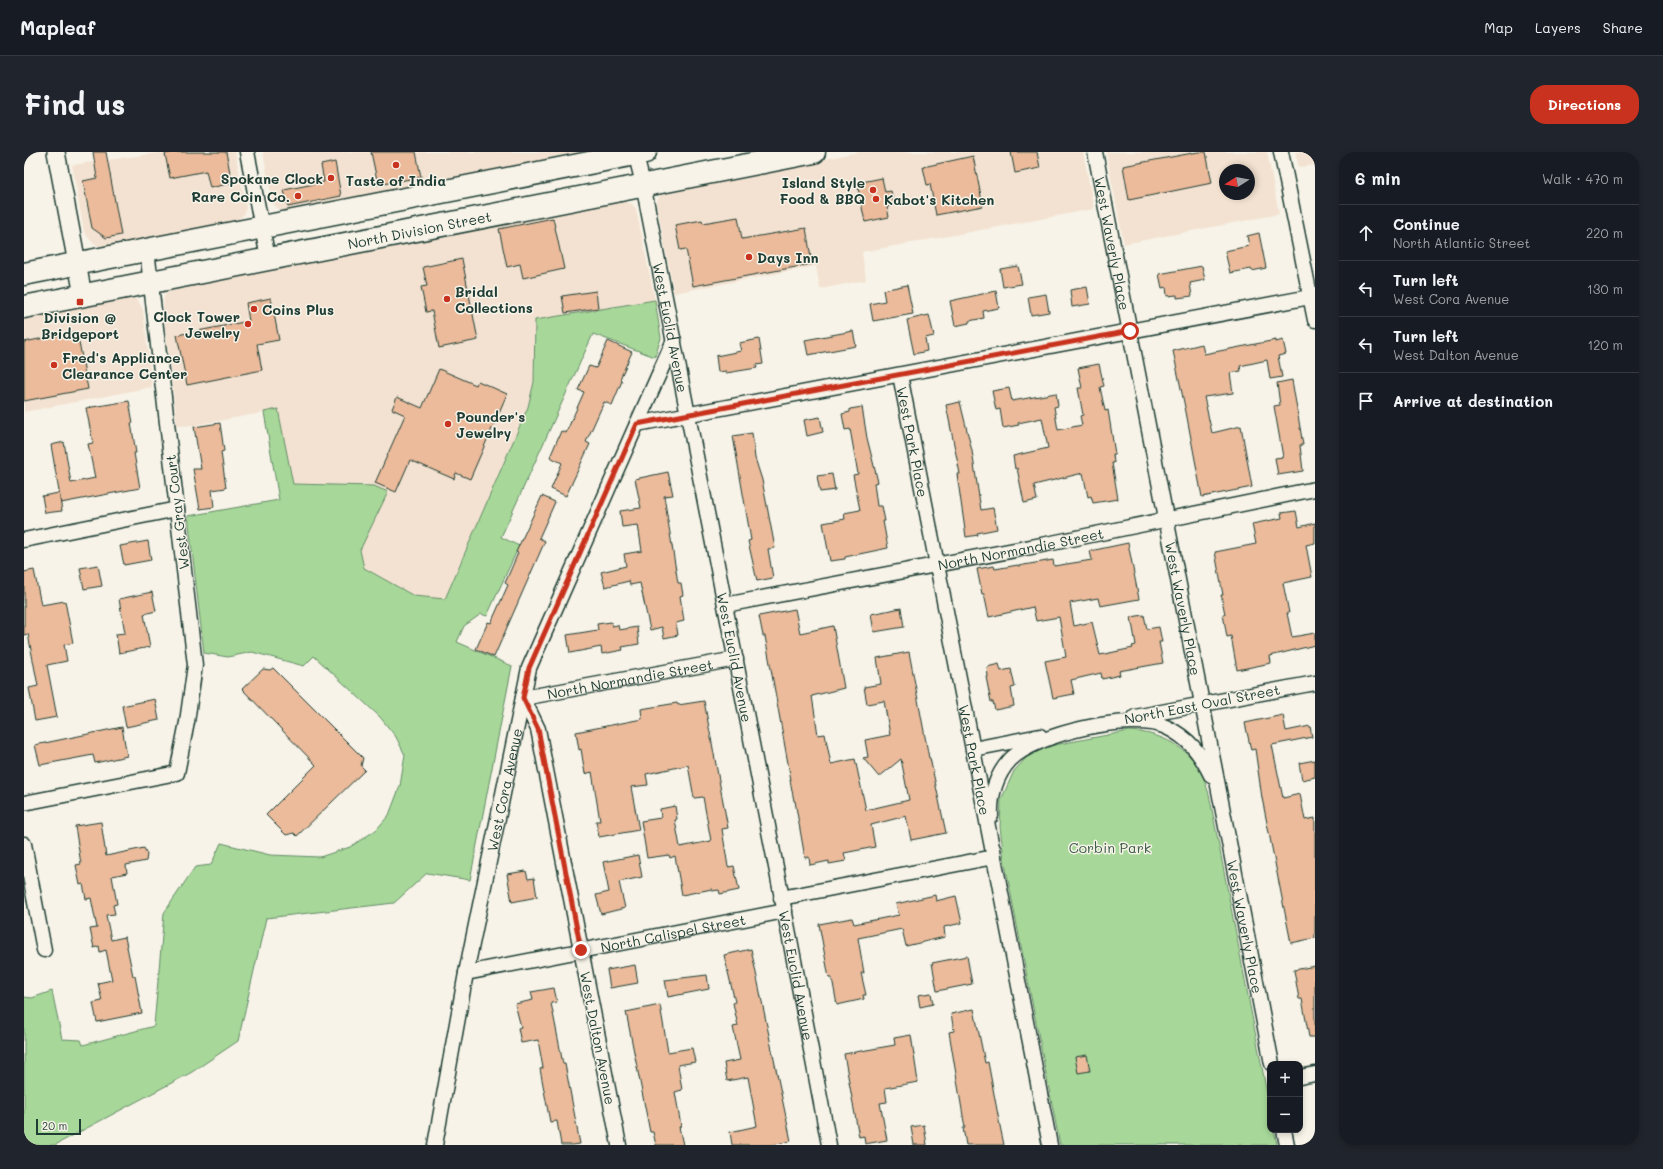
<!DOCTYPE html>
<html lang="en">
<head>
<meta charset="utf-8">
<style>
  :root { --surface:#171b24; --page:#20242c; --text:#f1f3f6; --muted:#9ea1a6; --line:#363941; --accent:#c8321e }
  body { margin:0; font-family:Mali,sans-serif; background:var(--page); color:var(--text) }
  .controls { position:absolute; right:12px; bottom:12px; display:grid; overflow:hidden; border-radius:8px; box-shadow:0 2px 6px #0003 }
  .controls button { width:36px; height:36px; display:grid; place-items:center; padding:0; border:0; border-bottom:1px solid var(--line); background:var(--surface); color:var(--text); font:20px sans-serif }
  .compass { position:absolute; left:1195px; top:12px; width:36px; height:36px; border-radius:50%; background:var(--surface); box-shadow:0 2px 6px #0003; rotate:259deg }
  .scale { position:absolute; left:12px; bottom:10px; width:45px; box-sizing:border-box; padding-left:4px; border:2px solid #1f3d34; border-top:0; font-size:11px; line-height:14px; white-space:nowrap; color:#1f3d34; -webkit-text-stroke:3px #f7f3e8; paint-order:stroke }
  .stop { position:absolute; width:12px; height:12px; margin:-9px; border:3px solid #c8321e; border-radius:50%; background:#fff }
  .stop.end { background:#c8321e; border-color:#fff; box-shadow:0 1px 4px #0008 }
  .list { margin:0; padding:0; list-style:none }
  h2 { display:flex; justify-content:space-between; align-items:center; height:52px; margin:0; padding:0 16px; font-size:17px }
  h2 small { font-size:13px; font-weight:400; color:var(--muted) }
  .list li { display:grid; grid-template-columns:26px 1fr auto; gap:12px; align-items:center; box-sizing:border-box; height:56px; padding:0 16px; border-top:1px solid var(--line) }
  .list b { display:block; font-size:15px; white-space:nowrap }
  .list p { margin:0; font-size:13px; white-space:nowrap; color:var(--muted) }
  .list em { font-size:13px; font-style:normal; color:var(--muted) }
  .icon { flex:none; width:22px; height:22px; fill:none; stroke:currentColor; stroke-width:2; stroke-linecap:round; stroke-linejoin:round }
  .map { position:relative; flex:none; width:1291px; height:993px; overflow:hidden; border-radius:16px }
  header { display:flex; align-items:center; gap:24px; box-sizing:border-box; height:56px; padding:0 20px; background:var(--surface); border-bottom:1px solid var(--line) }
  header strong { font-size:19px }
  nav { display:flex; gap:22px; margin-inline-start:auto; font-size:14px }
  .intro { display:flex; align-items:center; justify-content:space-between; box-sizing:border-box; height:96px; padding:0 24px }
  h1 { margin:0; font-size:28px }
  .button { padding:10px 18px; border-radius:16px; background:var(--accent); color:#fff; font-size:14px; font-weight:700 }
  main { display:flex; gap:24px; padding:0 24px }
  aside { flex:1; background:var(--surface); border-radius:16px; box-shadow:0 2px 6px #0003 }
  .map>svg:first-child { display:block }
  .built { fill:#f3e2d1; fill-rule:evenodd }
  .green { fill:#a7d899; stroke:#638a66 }
  .building { fill:#ebbb9b; stroke:#1f3d34 }
  .lines { fill:none; stroke-linecap:round; stroke-linejoin:round }
  .minor-casing { stroke:#1f3d34; stroke-width:17 }
  .tertiary-casing { stroke:#1f3d34; stroke-width:20 }
  .primary-casing { stroke:#1f3d34; stroke-width:25 }
  .minor { stroke:#f7f3e8; stroke-width:14 }
  .tertiary { stroke:#f7f3e8; stroke-width:17 }
  .primary { stroke:#f7f3e8; stroke-width:22 }
  .route { stroke:#c8321e; stroke-width:5 }
  .poi-dot { fill:#c8321e; stroke:#f7f3e8; stroke-width:1.5 }
  .labels { text-anchor:middle; dominant-baseline:central; stroke-width:3; stroke-linejoin:round; paint-order:stroke }
  .poi-label { font-size:14px; font-weight:bold; fill:#1f3d34; stroke:#f7f3e8; text-anchor:start }
  .street-label { font-size:14px; fill:#1f3d34; stroke:#f7f3e8 }
  .park-label { font-size:14px; fill:#3a5c48; stroke:#f7f3e8 }
</style>
</head>
<body>
<header>
<strong>Mapleaf</strong>
<nav><a>Map</a><a>Layers</a><a>Share</a></nav>
</header>
<div class="intro"><h1>Find us</h1><a class="button">Directions</a></div>
<main>
<div class="map">
<svg width="1291" height="993" viewBox="0 0 1291 993">
  <rect width="100%" height="100%" fill="#f7f3e8"/>
  <filter id="ink" filterUnits="userSpaceOnUse"><feTurbulence type="fractalNoise" baseFrequency=".025" numOctaves="2"/><feDisplacementMap in="SourceGraphic" scale="8" xChannelSelector="R" yChannelSelector="G"/><feConvolveMatrix kernelMatrix="1 2 1 2 8 2 1 2 1" color-interpolation-filters="sRGB"/></filter>
  <g filter="url(#ink)">
    <g class="built">
      <path d="M141 0H211L222 55 221 61 214 68 83 94H75L68 90 60 80 48 13Z"/>
      <path d="M239 0H558L262 59 256 58 249 52Z"/>
      <path d="M834 0H1059L1070 57 838 100 842 128 796 137 792 114 650 141 633 54V49L636 43 644 40Z"/>
      <path d="M1082 0H1243L1255 62 1100 92ZM1201 18H1225V42H1201Z"/>
      <path d="M1271 0H1291V13L1275 15Z"/>
      <path d="M599 49 608 52 612 57 631 148 511 168 510 230 504 255 421 447 390 444 340 416 336 398 364 340 350 334 269 332 254 258 172 273 153 274 139 155 140 144 145 139 152 136Z"/>
      <path d="M105 146 111 147 114 149 119 158 128 235 0 260V166Z"/>
    </g>
    <g class="green">
      <path d="M631 148 637 186 631 205 569 182 477 385 495 394 463 464 457 462 440 474 433 490 488 514 446 728 403 721 370 751 242 766 214 889 168 920 31 993H0V845L8 846 28 839 38 887 57 888 59 893 130 874 140 761 171 715 187 713 197 691 246 703 296 705 326 695 352 678 365 663 376 634 381 603 372 585 356 565 290 504 280 514 228 500 204 505 180 501 164 364 255 348 240 260 254 257 269 332 350 334 364 340 336 398 340 416 390 444 421 447 504 255 510 230 511 168Z"/>
      <path d="M1105 579C1132 580 1160 592 1175 616 1179 623 1182 633 1185 642L1246 957V978H1250L1253 993H1036L980 707 976 675 977 648 990 619 1003 605 1018 596 1030 593Z"/>
    </g>
    <g class="building">
      <path d="M69 0H82L97 83 82 86 68 76 59 29 73 26Z"/>
      <path d="M150 0H202L208 31 186 36 182 19 146 26 141 2Z"/>
      <path d="M347 0H392L397 25 354 33Z"/>
      <path d="M987 0H1013L1016 16 991 21Z"/>
      <path d="M1174 0H1182L1188 31 1105 48 1099 14Z"/>
      <path d="M949 4 959 54 912 63 906 32 903 33 899 15Z"/>
      <path d="M311 10 317 44 264 55 260 38 300 30 297 13Z"/>
      <path d="M858 26 861 40 867 39 870 53 863 55 865 65 841 70 833 31Z"/>
      <path d="M714 65 718 87 782 76 788 112 669 134 662 97 656 98 651 73 678 68 679 71Z"/>
      <path d="M529 66 540 117 499 126 496 112 483 115 475 77Z"/>
      <path d="M1235 81 1242 116 1228 119 1227 117 1206 121 1201 99 1225 94 1223 84Z"/>
      <path d="M438 107 454 188 415 196 408 159 402 160 397 135 403 134 399 115Z"/>
      <path d="M994 114 998 132 979 135 976 117Z"/>
      <path d="M1178 114 1181 128 1166 131 1168 144 1153 146V143L1143 144 1142 135 1138 136 1135 122Z"/>
      <path d="M883 133 889 162 849 169 846 152 861 149 859 138Z"/>
      <path d="M1063 135 1066 152 1048 155 1046 138Z"/>
      <path d="M572 139 574 156 541 161 538 144Z"/>
      <path d="M972 139 975 156 959 159 960 166 945 169V171L931 174 926 149Z"/>
      <path d="M1022 142 1025 160 1007 163 1004 145Z"/>
      <path d="M247 146 255 188 233 192 238 218 163 233 153 183 225 169 222 151Z"/>
      <path d="M905 163 910 184 901 186 903 199 890 202 883 168Z"/>
      <path d="M829 179 832 194 784 203 781 188Z"/>
      <path d="M51 180 53 190H55L64 237 0 249V190Z"/>
      <path d="M735 187 739 212 732 213 733 216 702 221V219L694 220 692 204 717 199 715 191Z"/>
      <path d="M1252 188V190L1259 188 1262 202 1254 204 1258 225 1246 227 1243 208 1216 214 1217 219 1206 221 1209 241 1180 245 1188 281 1217 274 1228 335 1178 345 1162 260 1149 199 1178 192 1180 202Z"/>
      <path d="M584 189 608 200 596 227 598 229 588 253 580 250 562 290 566 292 542 344 527 337 538 311 526 305 537 279 542 281 560 240 554 238 565 214 572 216Z"/>
      <path d="M1075 212 1080 234 1076 235 1081 259 1084 258 1091 302H1089L1090 311H1088L1094 347 1069 351 1067 344 1064 345 1059 321 1010 333 1013 348 1000 351 993 316 991 317 989 304 1024 296 1018 266 994 271 995 273 979 276 976 257 972 258 968 239 985 236 988 249 1032 241 1034 254 1030 255 1034 278 1058 273 1056 264 1059 263 1054 236H1058L1054 216Z"/>
      <path d="M415 217 452 233 454 229 483 242 446 327 432 321 430 327 386 308 372 340 351 331 381 263 368 257 373 245 398 256Z"/>
      <path d="M1268 228 1279 293H1276L1279 319 1254 323 1251 306 1259 305 1250 254 1256 253 1253 231Z"/>
      <path d="M105 249 109 271H107L112 301H110L116 336 37 351 27 293 40 290 47 331 71 326 64 292 69 291 62 256Z"/>
      <path d="M936 250 948 299 957 358 969 356 973 377 953 381 954 383 942 385 933 322H936L922 253Z"/>
      <path d="M838 255 843 286 854 330 850 331 853 354H858L861 369H859L864 396 821 405V407L806 409 799 371 821 367 820 361 836 358 829 323 834 322 826 277 821 278 818 262 826 260V257Z"/>
      <path d="M796 265 799 280 783 284 780 268Z"/>
      <path d="M196 271 200 299 197 300 202 336 188 338 190 355 176 357 169 317H177L170 275Z"/>
      <path d="M728 281 731 306 738 328 751 396 744 397 749 426 733 429 724 389 727 388 709 284Z"/>
      <path d="M644 320 649 343 640 344 654 431H657L659 443 656 444 660 469 652 471 654 483 640 486 638 475 626 478 616 431 606 433 605 429 581 435 577 420 602 414 600 402 618 399 614 373 598 375 596 359 617 356 611 327Z"/>
      <path d="M808 322 811 338 796 340 793 324Z"/>
      <path d="M35 341 38 359 21 361 18 344Z"/>
      <path d="M518 344 531 350 515 386 521 389 470 505 452 497 464 470 467 471 484 433 481 431 494 401 492 400Z"/>
      <path d="M1272 359 1275 375 1291 371V391L1282 393 1288 425 1259 431 1265 461H1263L1268 485 1291 481V493L1246 504 1247 511 1213 518 1207 484 1203 485 1199 462H1201L1197 443H1199L1191 400 1232 392 1228 372 1258 366 1257 361Z"/>
      <path d="M124 389 127 408 100 413 96 394Z"/>
      <path d="M1104 391 1115 447 1076 454 1074 446 1046 451 1050 474 1068 470 1076 503 1109 496 1108 494 1112 493 1107 465 1120 463 1123 477 1135 475 1138 490H1135L1139 511 1095 519 1096 523 1078 527 1077 521 1047 528 1050 542 1029 546 1021 509 1042 505 1035 465 1012 469 1009 455 965 465 960 442H958L953 417 970 414 971 417 994 413V414L1029 408 1030 414 1068 408 1066 399Z"/>
      <path d="M74 413 78 434 60 437 56 416Z"/>
      <path d="M10 418 17 453 41 449 49 491 40 493 43 509 23 513 33 565 11 569 5 536 14 534 4 482 0 483V420Z"/>
      <path d="M128 440 132 459 120 462 126 495 95 501 92 482 101 481 95 447Z"/>
      <path d="M877 456 880 475 850 480 847 462Z"/>
      <path d="M771 457 776 481 809 474 820 536 788 544 794 583 801 582 807 612 831 607 842 658 885 648 877 607 855 625 839 606 844 605 841 588 866 583 860 549 843 552 840 535 857 532 853 506 885 500 905 606H906L922 681 887 688 882 664 847 673 851 695 820 701 822 709 805 712V709L786 713 785 705 781 706 771 649H770L766 628H767L741 484H739L735 464Z"/>
      <path d="M587 470 588 474 594 473 595 478 613 475 615 492 598 495 599 498 578 502 577 495 546 501 543 483 574 478 573 472Z"/>
      <path d="M975 512 977 519 987 517 991 535 987 536 990 554 971 558 969 550H967L962 525H964L963 515Z"/>
      <path d="M249 516 339 606 337 614 341 618 273 684 270 681 262 683 242 663 292 613 218 537 239 517 246 518Z"/>
      <path d="M131 547 135 568 102 575 98 554Z"/>
      <path d="M680 549 704 676 698 677 704 715 710 714 715 738 696 742 695 738 688 739V737L658 743 651 704 646 706 645 703 623 706 617 669 637 666 636 657 651 654 653 667 651 668 656 695 687 689 679 645 670 646 664 613 622 622 624 633 607 635 615 678 575 685 572 669H576L568 620 561 622 557 597 555 598 552 580 618 567 617 557 653 551 654 553Z"/>
      <path d="M1259 563 1262 579 1286 574 1288 585 1248 593 1259 646 1276 642 1281 668 1291 666V786L1267 791 1238 646 1231 597 1227 598 1221 571Z"/>
      <path d="M98 575 103 604 71 611 69 603 16 613 11 593Z"/>
      <path d="M1291 608V625L1278 628 1275 611Z"/>
      <path d="M77 670 82 704 120 696 123 702 122 709 102 713 103 721 88 724 93 752 89 753 91 762 82 763 87 788 101 785 109 824H111L118 861 73 870 69 851 78 849 74 831 88 828 82 798 76 800 75 794 70 796 66 777 73 776 67 746 62 747 59 732 56 733 52 713 57 712 51 674Z"/>
      <path d="M614 703 618 725 595 730 601 756 577 762 572 743 585 740 579 710Z"/>
      <path d="M502 719 504 727 510 726 513 745 488 750 483 722Z"/>
      <path d="M911 743 912 749 932 744 938 771 920 775 921 785 882 794 878 777 834 786 840 821H837L842 843H839L840 847 813 853 808 826H805L795 772 828 766 830 772 875 763 872 752Z"/>
      <path d="M727 797 767 989 747 993H708L706 980 733 974 724 925 703 929 700 911 716 908 709 875 714 874 709 851 711 850 700 803Z"/>
      <path d="M943 804 948 832 913 839 908 811Z"/>
      <path d="M611 813 614 831 586 836 583 818Z"/>
      <path d="M1291 814V885H1285L1278 847H1275L1270 818Z"/>
      <path d="M683 823 685 837 644 845 641 828Z"/>
      <path d="M530 836 533 850 527 851 539 912H541L556 992 548 993H537L533 969 526 970 516 917 519 916 514 888 497 891 494 876 497 875 491 852 509 848 507 840Z"/>
      <path d="M907 841 909 852 896 855 894 843Z"/>
      <path d="M636 853 644 900 668 896 671 910 654 913 658 938 651 940 657 974 655 975 659 993H632L629 980H626L602 860Z"/>
      <path d="M950 857 961 911 964 910 976 974 980 993H942L939 976H941L925 880 930 879 927 862Z"/>
      <path d="M887 883 894 930 861 936 863 950 856 951 863 988 841 992 840 984 835 985 820 902 871 893 870 886Z"/>
      <path d="M1063 903 1066 919 1054 921 1051 905Z"/>
      <path d="M900 973 903 993H890L887 975Z"/>
    </g>
    <g class="lines">
      <defs>
        <g id="minor">
          <path d="M223 0 244 106"/>
          <path id="s1" d="M611 0 619 32 765 782 805 993"/>
          <path id="s2" d="M1071 0 1248 912"/>
          <path d="M1257 0 1291 168"/>
          <path id="s3" d="M876 223 1026 993"/>
          <path d="M613 272 1286 145"/>
          <path d="M0 388 153 357"/>
          <path id="s4" d="M701 453 1028 391 1291 337"/>
          <path d="M1111 565 1291 531"/>
          <path d="M949 597 1016 584"/>
          <path d="M0 651 153 621 163 570 171 513 123 98"/>
          <path d="M967 664C966 644 972 623 986 608 1012 581 1109 560 1142 575 1165 586 1176 601 1187 623"/>
          <path d="M0 692 20 798"/>
          <path d="M757 746 970 705 969 697"/>
          <path id="s5" d="M442 821 761 759"/>
          <path d="M1276 925 1291 922"/>
          <path d="M1260 978 1263 993"/>
          <path id="s6" d="M411 993 442 821 505 516 650 188"/>
          <path id="s7" d="M595 993 514 577 499 546 712 507"/>
        </g>
        <path id="tertiary" d="M32 0 59 143"/>
        <g id="primary">
          <path d="M0 122 621 0"/>
          <path id="s8" d="M0 155 790 0"/>
        </g>
      </defs>
      <use href="#minor" class="minor-casing"/>
      <use href="#tertiary" class="tertiary-casing"/>
      <use href="#primary" class="primary-casing"/>
      <use href="#minor" class="minor"/>
      <use href="#tertiary" class="tertiary"/>
      <use href="#primary" class="primary"/>
    </g>
  </g>
  <g class="lines" filter="url(#ink)">
    <path class="route" d="M557 798 514 577 499 546 505 516 613 272 1106 179"/>
  </g>
  <g class="poi-dot">
    <circle cx="372" cy="13" r="4"/>
    <circle cx="307" cy="26" r="4"/>
    <circle cx="849" cy="38" r="4"/>
    <circle cx="274" cy="44" r="4"/>
    <circle cx="852" cy="47" r="4"/>
    <circle cx="725" cy="105" r="4"/>
    <circle cx="423" cy="147" r="4"/>
    <rect x="52" y="146" width="8" height="8" rx="2"/>
    <circle cx="230" cy="157" r="4"/>
    <circle cx="224" cy="172" r="4"/>
    <circle cx="30" cy="213" r="4"/>
    <circle cx="424" cy="272" r="4"/>
  </g>
  <g class="labels">
    <g class="poi-label">
      <text x="299" y="26" text-anchor="end">Spokane Clock</text>
      <text x="372" y="28" text-anchor="middle">Taste of India</text>
      <text x="841" y="30" text-anchor="end">Island Style<tspan x="841" dy="16">Food &amp; BBQ</tspan></text>
      <text x="266" y="44" text-anchor="end">Rare Coin Co.</text>
      <text x="860" y="47">Kabot's Kitchen</text>
      <text x="733" y="105">Days Inn</text>
      <text x="431" y="139">Bridal<tspan x="431" dy="16">Collections</tspan></text>
      <text x="238" y="157">Coins Plus</text>
      <text x="216" y="164" text-anchor="end">Clock Tower<tspan x="216" dy="16">Jewelry</tspan></text>
      <text x="56" y="165" text-anchor="middle">Division @<tspan x="56" dy="16">Bridgeport</tspan></text>
      <text x="38" y="205">Fred's Appliance<tspan x="38" dy="16">Clearance Center</tspan></text>
      <text x="432" y="264">Pounder's<tspan x="432" dy="16">Jewelry</tspan></text>
    </g>
    <g class="street-label">
      <text stroke="none"><textPath href="#s8" startOffset="403">North Division Street</textPath></text>
      <text stroke="none"><textPath href="#s2" startOffset="93">West Waverly Place</textPath></text>
      <text stroke="none"><textPath href="#s1" startOffset="179">West Euclid Avenue</textPath></text>
      <text stroke="none"><textPath href="#s3" startOffset="68">West Park Place</textPath></text>
      <text transform="translate(153 360) rotate(-97)">West Gray Court</text>
      <text stroke="none"><textPath href="#s4" startOffset="301">North Normandie Street</textPath></text>
      <text stroke="none"><textPath href="#s2" startOffset="465">West Waverly Place</textPath></text>
      <text stroke="none"><textPath href="#s1" startOffset="515">West Euclid Avenue</textPath></text>
      <text stroke="none"><textPath href="#s7" startOffset="567">North Normandie Street</textPath></text>
      <text transform="translate(1178 552) rotate(-11)">North East Oval Street</text>
      <text stroke="none"><textPath href="#s3" startOffset="392">West Park Place</textPath></text>
      <text stroke="none"><textPath href="#s6" startOffset="362">West Cora Avenue</textPath></text>
      <text stroke="none"><textPath href="#s2" startOffset="789">West Waverly Place</textPath></text>
      <text stroke="none"><textPath href="#s5" startOffset="211">North Calispel Street</textPath></text>
      <text stroke="none"><textPath href="#s1" startOffset="839">West Euclid Avenue</textPath></text>
      <text transform="translate(574 886) rotate(79)">West Dalton Avenue</text>
    </g>
    <g class="park-label">
      <text x="1086" y="695">Corbin Park</text>
    </g>
  </g>
</svg>
<div class="controls">
<button>+</button>
<button>−</button>
</div>
<svg class="compass" viewBox="-18 -18 36 36"><path d="M0-13l5 13h-10z" fill="#e53935"/><path d="M0 13l5-13h-10z" fill="#9ea1a6"/></svg>
<div class="scale">20 m</div>
<div class="stop" style="left:1106px;top:179px"></div>
<div class="stop end" style="left:557px;top:798px"></div>
</div>
<aside>
<h2>6 min<small>Walk · 470 m</small></h2>
<ul class="list">
<li><svg class="icon" aria-label="ahead" viewBox="0 0 24 24"><path d="M12 20V5M6 11l6-6 6 6"/></svg><div><b>Continue</b><p>North Atlantic Street</p></div><em>220 m</em></li>
<li><svg class="icon" aria-label="left" viewBox="0 0 24 24"><path d="M17 20v-9H6M10 6l-5 5 5 5"/></svg><div><b>Turn left</b><p>West Cora Avenue</p></div><em>130 m</em></li>
<li><svg class="icon" aria-label="left" viewBox="0 0 24 24"><path d="M17 20v-9H6M10 6l-5 5 5 5"/></svg><div><b>Turn left</b><p>West Dalton Avenue</p></div><em>120 m</em></li>
<li><svg class="icon" aria-label="arrive" viewBox="0 0 24 24"><path d="M6 21V4h12l-3 4 3 4H6"/></svg><div><b>Arrive at destination</b></div></li>
</ul>
</aside>
</main>
</body>
</html>
